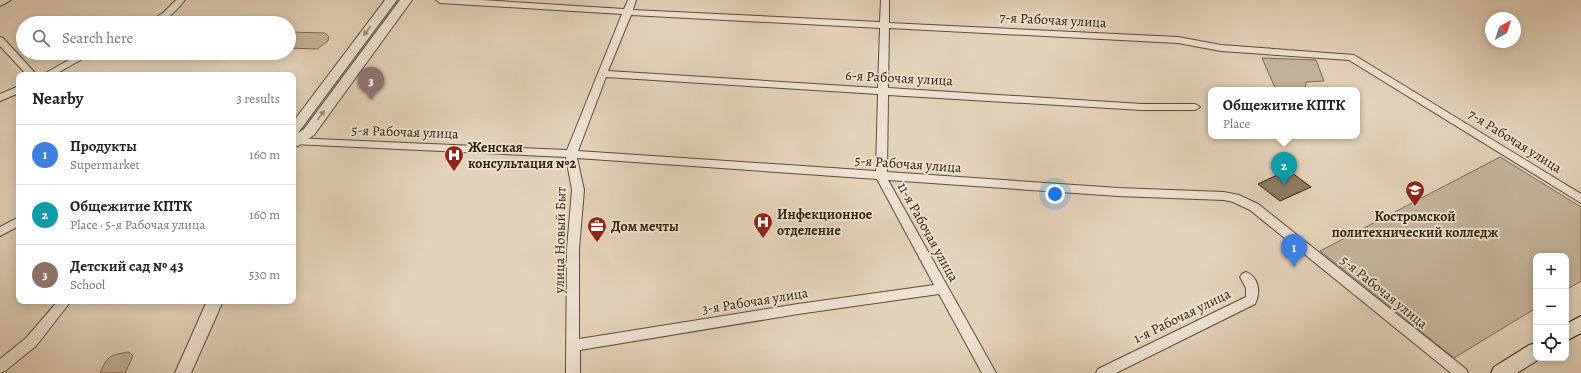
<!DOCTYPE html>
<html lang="en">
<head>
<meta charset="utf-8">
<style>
  :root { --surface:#fff; --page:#f6f6f6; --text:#202124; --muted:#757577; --line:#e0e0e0; --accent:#2563eb }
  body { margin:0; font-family:Alegreya,serif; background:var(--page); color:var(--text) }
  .controls { position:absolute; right:12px; bottom:12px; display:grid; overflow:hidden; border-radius:8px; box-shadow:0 2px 10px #0003 }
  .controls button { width:36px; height:36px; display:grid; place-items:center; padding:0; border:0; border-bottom:1px solid var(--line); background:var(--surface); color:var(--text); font:20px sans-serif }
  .compass { position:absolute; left:1485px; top:12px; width:36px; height:36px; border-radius:50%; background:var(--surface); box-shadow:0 2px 10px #0003; rotate:39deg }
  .you { position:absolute; left:1055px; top:194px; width:14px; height:14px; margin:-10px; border:3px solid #fff; border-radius:50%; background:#1a73e8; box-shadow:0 0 0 6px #1a73e833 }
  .badge { display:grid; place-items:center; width:26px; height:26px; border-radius:50%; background:var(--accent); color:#fff; font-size:13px; font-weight:700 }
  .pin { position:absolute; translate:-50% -33px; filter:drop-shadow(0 1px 2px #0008) }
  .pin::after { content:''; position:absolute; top:21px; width:14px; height:12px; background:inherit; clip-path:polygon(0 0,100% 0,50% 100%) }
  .popup { position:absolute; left:1208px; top:87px; width:152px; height:52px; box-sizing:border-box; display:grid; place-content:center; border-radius:8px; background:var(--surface); filter:drop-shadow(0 1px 3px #0005); font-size:13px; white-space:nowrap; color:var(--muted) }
  .popup b { font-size:15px; color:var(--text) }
  .popup::after { content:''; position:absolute; left:50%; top:100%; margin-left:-8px; border:8px solid transparent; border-top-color:var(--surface) }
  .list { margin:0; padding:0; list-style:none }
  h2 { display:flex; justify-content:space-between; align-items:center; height:52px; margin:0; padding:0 16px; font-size:17px }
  h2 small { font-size:13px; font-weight:400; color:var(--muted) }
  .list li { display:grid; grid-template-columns:26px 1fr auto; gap:12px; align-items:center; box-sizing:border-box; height:60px; padding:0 16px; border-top:1px solid var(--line) }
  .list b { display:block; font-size:15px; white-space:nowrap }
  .list p { margin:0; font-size:13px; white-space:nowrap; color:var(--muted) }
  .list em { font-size:13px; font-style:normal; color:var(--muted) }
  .icon { flex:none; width:22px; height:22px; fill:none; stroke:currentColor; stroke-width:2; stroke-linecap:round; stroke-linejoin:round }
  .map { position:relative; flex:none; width:1581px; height:373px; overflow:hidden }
  .search { position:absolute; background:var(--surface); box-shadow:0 2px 10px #0003; left:16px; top:16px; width:280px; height:44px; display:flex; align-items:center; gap:10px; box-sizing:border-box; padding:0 14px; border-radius:22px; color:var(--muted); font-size:15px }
  .panel { position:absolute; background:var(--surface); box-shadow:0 2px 10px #0003; left:16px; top:72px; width:280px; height:232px; border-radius:8px }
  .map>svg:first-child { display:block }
  .green { fill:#c6b49a; stroke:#7c6a50 }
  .building { fill:#8e7d63; stroke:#312007 }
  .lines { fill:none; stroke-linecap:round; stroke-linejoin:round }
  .minor-casing { stroke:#5e4c33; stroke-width:2 }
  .tertiary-casing { stroke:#5e4c33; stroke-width:2 }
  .secondary-casing { stroke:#312007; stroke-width:2 }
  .minor { fill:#ede2d1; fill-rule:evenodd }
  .tertiary { fill:#ede2d1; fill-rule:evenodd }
  .secondary { fill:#ede2d1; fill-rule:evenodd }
  .oneway { fill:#988b76 }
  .labels { text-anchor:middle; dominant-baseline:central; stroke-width:4; stroke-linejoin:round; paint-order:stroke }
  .street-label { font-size:14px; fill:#312007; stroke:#ede2d1 }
  .poi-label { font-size:14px; font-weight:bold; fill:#312007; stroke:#ede2d1; text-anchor:start }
</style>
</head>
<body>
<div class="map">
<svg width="1581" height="373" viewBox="0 0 1581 373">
  <rect width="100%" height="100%" fill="#e4d2b8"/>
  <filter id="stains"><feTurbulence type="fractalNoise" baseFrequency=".005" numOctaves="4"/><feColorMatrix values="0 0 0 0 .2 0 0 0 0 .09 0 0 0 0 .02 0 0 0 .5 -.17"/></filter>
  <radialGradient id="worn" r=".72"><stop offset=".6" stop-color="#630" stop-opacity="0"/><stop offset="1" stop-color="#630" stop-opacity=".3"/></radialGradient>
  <g class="green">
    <path d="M393 3H399L306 128H300Z"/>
    <path d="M289 32 325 33 329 37 328 41 317 49 289 48Z"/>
    <path d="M1262 58 1316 60 1324 81 1306 82 1305 90H1276Z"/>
    <path d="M1500 157 1581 207V281L1566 290V256H1536V308L1454 358 1320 251Z"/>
    <path d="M129 352 133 356 125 373H100C108 355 110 355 129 352Z"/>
  </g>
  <path class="building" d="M1288 170 1311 187 1280 201 1258 184Z"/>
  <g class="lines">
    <defs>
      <g id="minor">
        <path d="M0 0H11L0 6Z"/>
        <path d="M176 0H185C174 14 164 23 146 23L163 13Z"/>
        <path d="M436 0H481L624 9 628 0H636L633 10 880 22 881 0H889V23L1178 37 1221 45 1354 55 1581 194V203L1349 60 1221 51 1178 43 889 28 888 88 1142 104H1195L1200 107 1195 110H1142L888 95 887 172 1118 188 1224 192 1239 195 1258 204 1466 369 1468 373H1451L1250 210 1233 202 1224 200 1118 196 888 180 996 373H982L939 294 798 314 580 350V373H566L567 249 572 190 566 157 293 144V138L567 150 622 14 440 3ZM631 15 880 28 878 88 608 71ZM606 77 878 94 876 171 578 151ZM577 158 877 179 934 285 798 304 579 339V249L584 190Z"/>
        <path d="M0 37 3 38 37 75H27L0 46Z"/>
        <path d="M81 53H93L54 75H42Z"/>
        <path d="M19 86V93L0 101V94Z"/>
        <path d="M19 217V226L0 236V227Z"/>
        <path d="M1246 272C1259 277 1261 293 1255 304L1116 373H1096L1098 369 1246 297V288L1240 277 1242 274Z"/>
        <path d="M58 301H71L36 346 5 371 0 373V359L26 338Z"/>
      </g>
      <g id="tertiary">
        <path d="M385 0H397L298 133 304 129 400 0H412L314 135 298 146 293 147V137L296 134 293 135V122Z"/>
        <path d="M207 301H223L191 373H175Z"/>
      </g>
      <g id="secondary">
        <path d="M1581 316V333L1566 341V324Z"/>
        <path d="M1536 343V358H1541L1517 373H1491L1494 367 1529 345Z"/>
      </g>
    </defs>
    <use href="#minor" class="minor-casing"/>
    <use href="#tertiary" class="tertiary-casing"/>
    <use href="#secondary" class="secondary-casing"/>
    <use href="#minor" class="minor"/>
    <use href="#tertiary" class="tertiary"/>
    <use href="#secondary" class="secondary"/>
  </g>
  <defs><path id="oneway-solid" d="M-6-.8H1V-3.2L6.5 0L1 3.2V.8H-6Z"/></defs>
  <g class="oneway">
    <use href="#oneway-solid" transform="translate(367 31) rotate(127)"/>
    <use href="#oneway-solid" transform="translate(321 115) rotate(-54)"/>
  </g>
  <defs>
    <symbol id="hospital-pin" viewBox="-11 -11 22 30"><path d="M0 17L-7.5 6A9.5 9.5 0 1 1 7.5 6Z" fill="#8f2418" stroke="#ede2d1"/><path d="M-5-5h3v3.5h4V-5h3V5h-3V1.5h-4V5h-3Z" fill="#fff"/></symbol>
    <symbol id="university-pin" viewBox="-11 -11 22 30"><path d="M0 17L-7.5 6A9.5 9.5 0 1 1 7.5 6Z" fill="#8f2418" stroke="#ede2d1"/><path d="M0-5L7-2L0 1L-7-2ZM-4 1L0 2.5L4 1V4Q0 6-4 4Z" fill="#fff"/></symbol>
    <symbol id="office-pin" viewBox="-11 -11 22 30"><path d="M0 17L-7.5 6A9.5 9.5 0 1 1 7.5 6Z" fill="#8f2418" stroke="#ede2d1"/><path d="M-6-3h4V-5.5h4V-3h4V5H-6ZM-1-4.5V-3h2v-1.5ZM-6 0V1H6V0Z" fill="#fff"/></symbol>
  </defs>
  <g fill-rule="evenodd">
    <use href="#hospital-pin" x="443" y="144" width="22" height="30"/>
    <use href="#university-pin" x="1404" y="179" width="22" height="30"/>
    <use href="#hospital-pin" x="752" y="211" width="22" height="30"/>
    <use href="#office-pin" x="586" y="215" width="22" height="30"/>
  </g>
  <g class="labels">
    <g class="street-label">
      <text transform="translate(1053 20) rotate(3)">7-я Рабочая улица</text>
      <text transform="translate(899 78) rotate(3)">6-я Рабочая улица</text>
      <text transform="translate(405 132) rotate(2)">5-я Рабочая улица</text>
      <text transform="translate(1515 141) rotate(32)">7-я Рабочая улица</text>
      <text transform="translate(908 164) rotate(4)">5-я Рабочая улица</text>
      <text transform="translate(928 232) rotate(61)">11-я Рабочая улица</text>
      <text transform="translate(560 240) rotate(-89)">улица Новый Быт</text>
      <text transform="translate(1384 292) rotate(39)">5-я Рабочая улица</text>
      <text transform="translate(755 301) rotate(-9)">3-я Рабочая улица</text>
      <text transform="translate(1182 316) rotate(-26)">1-я Рабочая улица</text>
    </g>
    <g class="poi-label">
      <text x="468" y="147">Женская<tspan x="468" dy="16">консультация №2</tspan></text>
      <text x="777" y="214">Инфекционное<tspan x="777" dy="16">отделение</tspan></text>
      <text x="1415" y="216" text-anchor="middle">Костромской<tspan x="1415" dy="16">политехнический колледж</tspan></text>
      <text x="611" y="226">Дом мечты</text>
    </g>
  </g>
  <rect width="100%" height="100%" filter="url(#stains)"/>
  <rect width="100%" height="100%" fill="url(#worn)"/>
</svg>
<div class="controls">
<button>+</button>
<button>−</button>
<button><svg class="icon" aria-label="locate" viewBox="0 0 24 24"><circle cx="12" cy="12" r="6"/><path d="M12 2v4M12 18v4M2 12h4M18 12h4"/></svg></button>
</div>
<svg class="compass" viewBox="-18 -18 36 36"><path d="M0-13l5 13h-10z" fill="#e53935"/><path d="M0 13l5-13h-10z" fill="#757577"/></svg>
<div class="you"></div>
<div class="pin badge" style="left:1294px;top:267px;background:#3f7fe0">1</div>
<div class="pin badge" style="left:1284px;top:185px;background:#0f9aa8">2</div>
<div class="popup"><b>Общежитие КПТК</b>Place</div>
<div class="pin badge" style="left:371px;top:100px;background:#8d6e63">3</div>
<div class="search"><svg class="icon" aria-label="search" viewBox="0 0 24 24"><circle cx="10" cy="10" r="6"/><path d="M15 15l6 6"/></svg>Search here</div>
<section class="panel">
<h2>Nearby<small>3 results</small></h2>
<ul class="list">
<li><span class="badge" style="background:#3f7fe0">1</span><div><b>Продукты</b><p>Supermarket</p></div><em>160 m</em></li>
<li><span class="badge" style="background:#0f9aa8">2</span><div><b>Общежитие КПТК</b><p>Place · 5-я Рабочая улица</p></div><em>160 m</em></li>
<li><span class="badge" style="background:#8d6e63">3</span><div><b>Детский сад № 43</b><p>School</p></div><em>530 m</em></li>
</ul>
</section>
</div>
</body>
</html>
